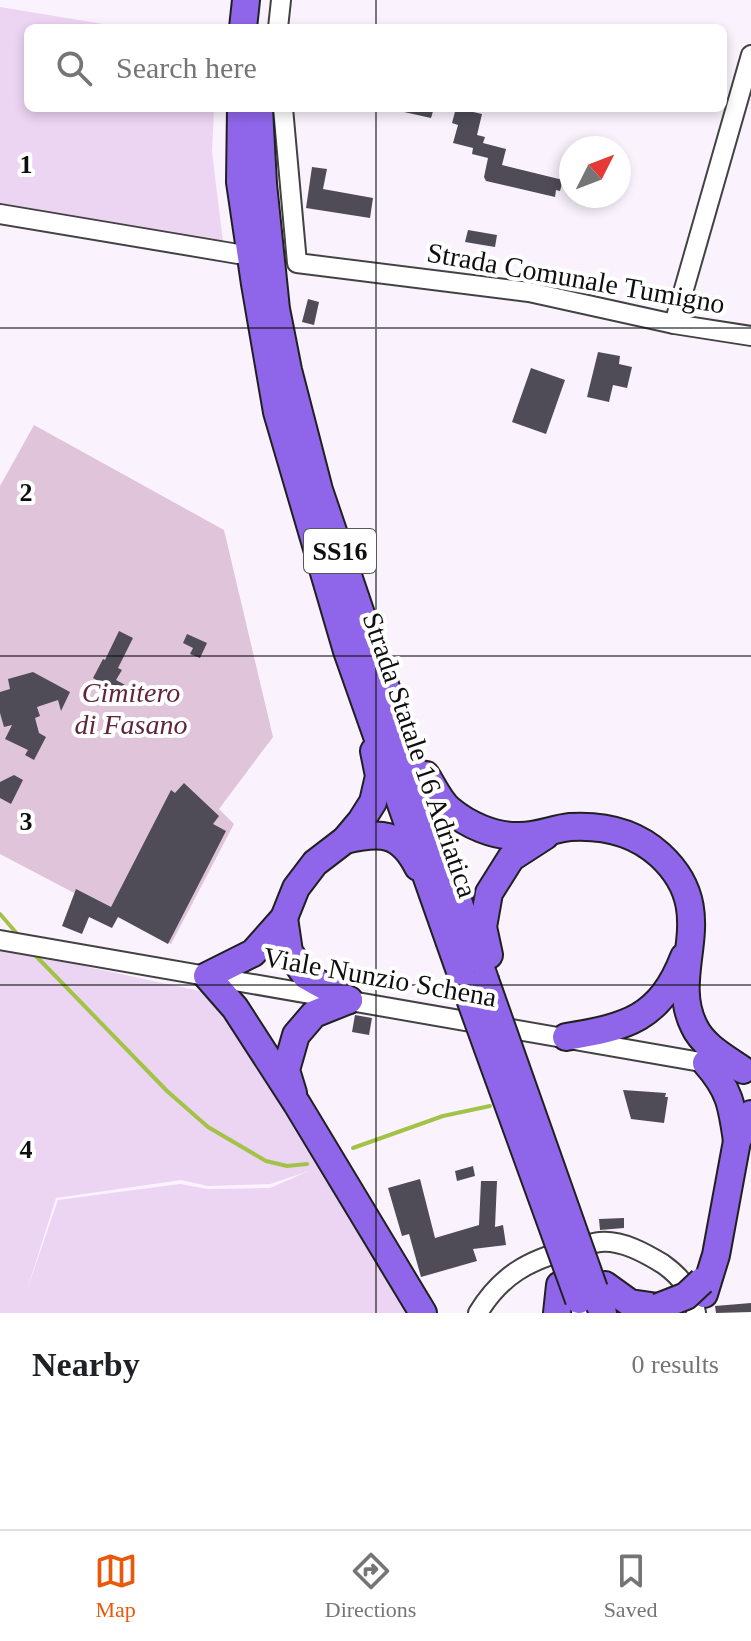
<!DOCTYPE html>
<html lang="en">
<head>
<meta charset="utf-8">
<style>
  :root { --surface:#fff; --page:#f2f2f2; --text:#202124; --muted:#757577; --line:#e0e0e0; --accent:#ea580c }
  body { margin:0; font-family:Georgia,serif; background:var(--page); color:var(--text) }
  .compass { position:absolute; left:559px; top:136px; width:72px; height:72px; border-radius:50%; background:var(--surface); box-shadow:0 4px 12px #0003; rotate:48deg }
  .list { margin:0; padding:0; list-style:none }
  h2 { display:flex; justify-content:space-between; align-items:center; height:104px; margin:0; padding:0 32px; font-size:34px }
  h2 small { font-size:26px; font-weight:400; color:var(--muted) }
  .icon { flex:none; width:44px; height:44px; fill:none; stroke:currentColor; stroke-width:2; stroke-linecap:round; stroke-linejoin:round }
  .map { position:relative; flex:none; width:751px; height:1313px; overflow:hidden }
  .search { position:absolute; background:var(--surface); box-shadow:0 4px 12px #0003; left:24px; right:24px; top:24px; height:88px; display:flex; align-items:center; gap:20px; box-sizing:border-box; padding:0 28px; border-radius:12px; color:var(--muted); font-size:30px }
  .sheet { height:216px; background:var(--surface) }
  nav { display:flex; justify-content:space-around; align-items:center; box-sizing:border-box; height:112px; border-top:2px solid var(--line); background:var(--surface); font-size:22px; color:var(--muted) }
  nav a { display:grid; justify-items:center; gap:4px }
  nav .on { color:var(--accent) }
  .map>svg:first-child { display:block }
  .farmland { fill:#ecd4f3; fill-rule:evenodd }
  .cemetery { fill:#dfc4da }
  .lines { fill:none; stroke-linecap:round; stroke-linejoin:round }
  .stream { stroke:#a3c348; stroke-width:4 }
  .building { fill:#4f4c57 }
  .minor-casing { stroke:#424242; stroke-width:22 }
  .highway-casing { stroke:#202020; stroke-width:30 }
  .minor { stroke:#fff; stroke-width:18 }
  .highway { stroke:#8f66e9; stroke-width:26 }
  .highway-bridge-casing { stroke:#202020; stroke-width:30; stroke-linecap:butt }
  .highway-bridge { stroke:#8f66e9; stroke-width:26 }
  .grid { fill:none; stroke:#0f0f0f; stroke-width:2; stroke-opacity:0.55 }
  .labels { text-anchor:middle; dominant-baseline:central; stroke-width:8; stroke-linejoin:round; paint-order:stroke }
  .shield { fill:#fff; stroke:#575757; stroke-width:2 }
  .shield-label { font-size:26px; font-weight:bold; fill:#0f0f0f }
  .street-label { font-size:28px; fill:#0f0f0f; stroke:#fff }
  .park-label { font-size:28px; font-style:italic; fill:#63243a; stroke:#fff }
  .grid-label { font-size:26px; text-anchor:middle; font-weight:bold; fill:#0f0f0f; stroke:#fff; stroke-width:8; stroke-linejoin:round; paint-order:stroke }
</style>
</head>
<body>
<div class="map">
<svg width="751" height="1313" viewBox="0 0 751 1313">
  <rect width="100%" height="100%" fill="#faf3fe"/>
  <g class="farmland">
    <path d="M0 7 128 28H28V108H214L212 152 223 242 0 206Z"/>
    <path d="M0 948 209 993 327 1163 411 1313H0ZM309 1171 270 1188 207 1189 180 1184 58 1200 27 1290 56 1198 181 1180 208 1186 270 1184Z"/>
  </g>
  <path class="cemetery" d="M34 425 224 530 273 737 219 809 234 824 171 944 0 854V486Z"/>
  <g class="lines">
    <g class="stream">
      <path d="M0 914 19 936"/>
      <path d="M35 955 167 1091 208 1127 266 1161 287 1166 307 1164"/>
      <path d="M353 1148 443 1116 490 1106"/>
    </g>
  </g>
  <g class="building">
    <path d="M404 108H434L431 118 404 112Z"/>
    <path d="M456 108 482 114 477 135 485 137 483 143 506 149 502 165 563 180 560 191 556 190 555 197 486 181 484 177 488 158 472 154 473 148 453 143 458 125 452 123Z"/>
    <path d="M312 167 327 169 323 189 373 198 370 218 306 208Z"/>
    <path d="M468 230 497 235 495 247 465 242Z"/>
    <path d="M308 299 319 302 314 325 302 322Z"/>
    <path d="M598 352 620 356 619 364 632 367 627 388 613 385 609 402 587 397Z"/>
    <path d="M531 368 565 380 546 434 512 422Z"/>
    <path d="M119 631 133 638 118 668 122 670 116 680 127 686 123 695 93 678 103 659 105 660Z"/>
    <path d="M187 634 207 643 200 658 190 654 193 648 183 643Z"/>
    <path d="M33 672 70 692 61 711 58 700 37 707 40 716 35 718 39 733 46 737 34 760 25 755 28 750 5 739 12 725 4 727 0 713V692L10 689 8 679Z"/>
    <path d="M14 775 23 780 11 804 0 798V782Z"/>
    <path d="M184 783 219 816 213 824 226 831 168 944 118 917 112 928 89 917 82 934 62 926 76 889 111 907 171 790 175 793Z"/>
    <path d="M355 1015 372 1018 369 1035 352 1032Z"/>
    <path d="M623 1090 666 1093 665 1097H668L664 1123 631 1119Z"/>
    <path d="M473 1166 475 1176 457 1181 455 1171Z"/>
    <path d="M420 1179 435 1238 479 1225 481 1181H497L495 1227 503 1225 506 1245 473 1249 477 1261 421 1277 409 1234 402 1236 388 1188Z"/>
    <path d="M624 1218V1228L600 1230 599 1219Z"/>
    <path d="M751 1303V1312L716 1313 715 1306Z"/>
  </g>
  <g class="lines">
    <defs>
      <g id="minor">
        <path d="M278 28 281 0"/>
        <path d="M283 108 297 263 529 292 674 324 751 336"/>
        <path d="M0 214 238 254"/>
        <path d="M674 324 751 55"/>
        <path d="M0 940 718 1065"/>
        <path d="M478 1313C501 1275 529 1260 571 1249 580 1247 591 1243 600 1242 622 1240 645 1253 663 1264 680 1276 693 1291 696 1313"/>
      </g>
      <g id="highway">
        <path d="M243 28 246 0"/>
        <path d="M241 108 240 182 255 284 277 412 347 651 462 977"/>
        <path d="M259 108 263 184 276 309 288 370 319 490 485 980"/>
        <path d="M374 751 379 776 373 802 361 821 345 840 315 863 296 888 284 918 253 953 207 976 235 1008 297 1104 423 1313"/>
        <path d="M426 775C433 786 440 802 450 810 468 825 493 836 517 836 536 837 552 829 570 827 604 825 635 832 660 855 723 913 666 970 694 1026 703 1046 726 1058 743 1070"/>
        <path d="M345 840C380 832 400 831 418 867"/>
        <path d="M284 918 289 952 306 976 349 1000"/>
        <path d="M489 955 483 927 489 893 511 858 545 836"/>
        <path d="M566 1037C627 1027 660 1019 684 957"/>
        <path d="M706 1063C730 1090 732 1106 737 1141"/>
        <path d="M293 1093 286 1070 296 1035 314 1014 349 1000"/>
        <path d="M605 1285 630 1303 658 1307"/>
        <path d="M704 1294 716 1255 737 1141 751 1114"/>
        <path d="M596 1296 603 1313"/>
        <path d="M557 1313 560 1285"/>
      </g>
    </defs>
    <use href="#minor" class="minor-casing"/>
    <use href="#highway" class="highway-casing"/>
    <use href="#minor" class="minor"/>
    <use href="#highway" class="highway"/>
    <defs>
      <g id="highway-bridge">
        <path d="M462 977 579 1300"/>
        <path d="M485 980 594 1289"/>
        <path d="M658 1307 686 1296 702 1281"/>
      </g>
    </defs>
    <use href="#highway-bridge" class="highway-bridge-casing"/>
    <use href="#highway-bridge" class="highway-bridge"/>
  </g>
  <path class="grid" d="M376 0V28M376 108V1313M0 328H751M0 656H751M0 985H751"/>
  <g class="labels">
    <rect class="shield" x="304" y="529" width="72" height="44" rx="6"/>
    <g class="shield-label">
      <text x="340" y="551">SS16</text>
    </g>
    <g class="street-label">
      <text transform="translate(576 278) rotate(10)">Strada Comunale Tumigno</text>
      <text transform="translate(420 755) rotate(71)">Strada Statale 16 Adriatica</text>
      <text transform="translate(380 977) rotate(10)">Viale Nunzio Schena</text>
    </g>
    <g class="park-label">
      <text x="131" y="692">Cimitero<tspan x="131" dy="32">di Fasano</tspan></text>
    </g>
  </g>
  <g class="grid-label">
    <text x="26" y="173">1</text>
    <text x="26" y="501">2</text>
    <text x="26" y="830">3</text>
    <text x="26" y="1158">4</text>
  </g>
</svg>
<svg class="compass" viewBox="-18 -18 36 36"><path d="M0-13l5 13h-10z" fill="#e53935"/><path d="M0 13l5-13h-10z" fill="#757577"/></svg>
<div class="search"><svg class="icon" aria-label="search" viewBox="0 0 24 24"><circle cx="10" cy="10" r="6"/><path d="M15 15l6 6"/></svg>Search here</div>
</div>
<section class="sheet">
<h2>Nearby<small>0 results</small></h2>
<ul class="list">
</ul>
</section>
<nav>
<a class="on"><svg class="icon" aria-label="map" viewBox="0 0 24 24"><path d="M3 6l6-2 6 2 6-2v14l-6 2-6-2-6 2zM9 4v14M15 6v14"/></svg>Map</a>
<a><svg class="icon" aria-label="directions" viewBox="0 0 24 24"><path d="M12 3l9 9-9 9-9-9zM9 14v-3h6M13 9l2 2-2 2"/></svg>Directions</a>
<a><svg class="icon" aria-label="saved" viewBox="0 0 24 24"><path d="M7 4h10v16l-5-4-5 4z"/></svg>Saved</a>
</nav>
</body>
</html>
